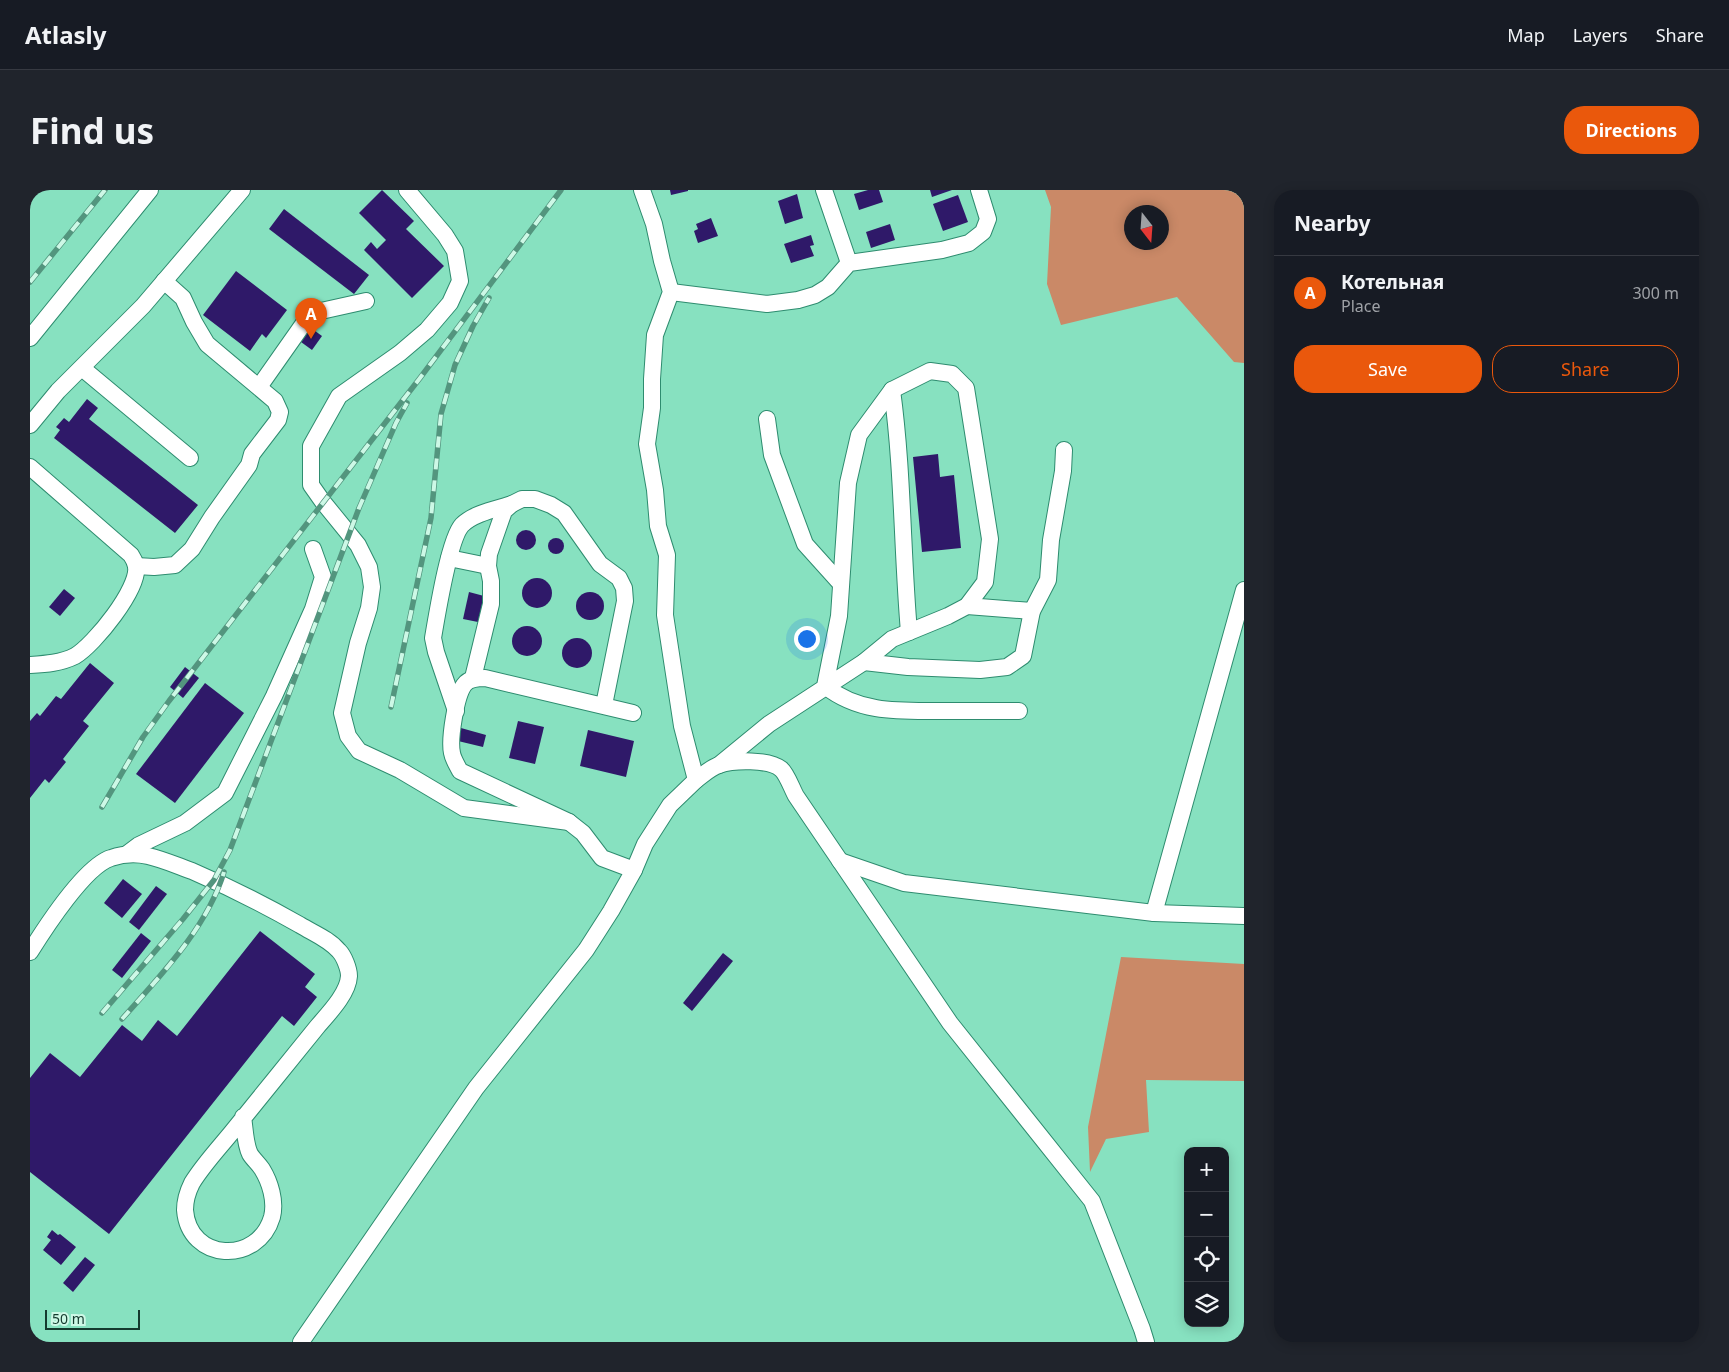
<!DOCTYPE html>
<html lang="en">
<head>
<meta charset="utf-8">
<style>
  :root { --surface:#171b24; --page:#20242c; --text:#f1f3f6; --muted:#9ea1a6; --line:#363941; --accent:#ea580c }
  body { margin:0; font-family:"Noto Sans",sans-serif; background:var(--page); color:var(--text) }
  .controls { position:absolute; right:15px; bottom:15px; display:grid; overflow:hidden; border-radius:10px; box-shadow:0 2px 12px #0003 }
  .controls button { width:45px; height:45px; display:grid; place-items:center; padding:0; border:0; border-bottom:1px solid var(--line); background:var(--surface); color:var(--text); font:25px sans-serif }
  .compass { position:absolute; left:1094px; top:15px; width:45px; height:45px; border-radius:50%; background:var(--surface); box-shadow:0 2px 12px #0003; rotate:163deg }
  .scale { position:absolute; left:15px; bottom:12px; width:95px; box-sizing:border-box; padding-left:5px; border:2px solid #143a2e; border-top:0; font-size:14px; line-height:18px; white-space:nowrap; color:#143a2e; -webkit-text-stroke:4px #cdf8e6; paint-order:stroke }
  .you { position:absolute; left:776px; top:448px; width:18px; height:18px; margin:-12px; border:4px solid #fff; border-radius:50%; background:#1a73e8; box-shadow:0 0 0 8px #1a73e833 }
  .badge { display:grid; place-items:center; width:32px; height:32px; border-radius:50%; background:var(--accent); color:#fff; font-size:16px; font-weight:700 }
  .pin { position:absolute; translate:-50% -41px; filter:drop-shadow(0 1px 2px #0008) }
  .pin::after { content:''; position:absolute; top:26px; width:18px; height:15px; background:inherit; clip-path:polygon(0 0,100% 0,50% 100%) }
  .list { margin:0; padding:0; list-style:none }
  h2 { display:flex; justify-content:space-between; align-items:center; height:65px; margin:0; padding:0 20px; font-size:21px }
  h2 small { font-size:16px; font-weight:400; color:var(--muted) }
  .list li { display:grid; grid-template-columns:32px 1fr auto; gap:15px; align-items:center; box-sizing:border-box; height:75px; padding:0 20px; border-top:1px solid var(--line) }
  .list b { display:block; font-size:19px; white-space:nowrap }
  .list p { margin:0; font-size:16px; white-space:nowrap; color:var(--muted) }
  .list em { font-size:16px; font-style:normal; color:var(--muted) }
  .actions { display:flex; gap:10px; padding:15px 20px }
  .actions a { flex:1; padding:11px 0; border:1px solid var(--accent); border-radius:20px; text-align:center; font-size:18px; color:var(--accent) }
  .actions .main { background:var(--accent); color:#fff }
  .icon { flex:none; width:28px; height:28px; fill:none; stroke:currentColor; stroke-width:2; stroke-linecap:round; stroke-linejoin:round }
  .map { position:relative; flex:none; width:1214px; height:1152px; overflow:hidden; border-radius:20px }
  header { display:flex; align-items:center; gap:30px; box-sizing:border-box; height:70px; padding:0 25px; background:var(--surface); border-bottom:1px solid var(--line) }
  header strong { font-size:24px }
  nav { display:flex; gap:28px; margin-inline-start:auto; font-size:18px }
  .intro { display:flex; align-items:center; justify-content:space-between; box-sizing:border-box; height:120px; padding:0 30px }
  h1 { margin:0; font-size:35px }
  .button { padding:12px 22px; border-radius:20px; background:var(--accent); color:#fff; font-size:18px; font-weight:700 }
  main { display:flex; gap:30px; padding:0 30px }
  aside { flex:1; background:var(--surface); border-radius:20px; box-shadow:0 2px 12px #0003 }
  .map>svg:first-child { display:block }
  .green { fill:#ca8967; fill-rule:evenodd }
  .building { fill:#2f1969 }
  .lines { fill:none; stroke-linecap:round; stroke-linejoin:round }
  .minor-casing { stroke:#2e8c6f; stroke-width:18 }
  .minor { stroke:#fff; stroke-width:16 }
  .rail-casing { stroke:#53957e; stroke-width:5.5 }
  .rail { stroke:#cdf8e6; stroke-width:4; stroke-dasharray:11; stroke-linecap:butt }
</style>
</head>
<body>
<header>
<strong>Atlasly</strong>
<nav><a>Map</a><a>Layers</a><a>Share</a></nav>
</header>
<div class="intro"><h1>Find us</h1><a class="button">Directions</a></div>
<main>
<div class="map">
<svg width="1214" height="1152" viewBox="0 0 1214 1152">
  <rect width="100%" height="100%" fill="#87e1c0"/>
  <g class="green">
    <path d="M1015 0H1214V173L1204 172 1147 107 1031 135 1017 94 1021 17ZM1102 22H1132V52H1102Z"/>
    <path d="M1091 767 1214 774V891L1116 890 1119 942 1076 949 1060 982 1058 937Z"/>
  </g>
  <g class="building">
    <path d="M352 0 384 31 376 39 414 76 382 108 334 60 341 52 347 59 356 50 329 23Z"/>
    <path d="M640 0H658V1L641 5Z"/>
    <path d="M838 0H849L853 12 829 20 824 4Z"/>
    <path d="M900 0H922L902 7Z"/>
    <path d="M767 4 773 28 755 34 748 11Z"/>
    <path d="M928 5 938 32 913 41 903 14Z"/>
    <path d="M254 19 339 85 324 104 239 39Z"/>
    <path d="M681 28 688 46 668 53 664 41 668 39 666 34Z"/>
    <path d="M860 34 865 50 841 58 836 42Z"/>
    <path d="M781 45 784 55 780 56 784 66 761 73 754 54Z"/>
    <path d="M206 81 257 120 236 148 232 144 220 161 173 125Z"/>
    <path d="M281 138 292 146 282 160 271 152Z"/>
    <path d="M57 209 68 218 59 229 168 315 145 343 24 248 30 240 26 237 34 228 39 232Z"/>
    <path d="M908 264 910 287 924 285 931 358 892 362 883 267Z"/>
    <circle cx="496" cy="350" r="10"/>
    <circle cx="526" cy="356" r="8"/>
    <circle cx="507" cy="403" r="15"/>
    <path d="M34 399 45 408 30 426 19 417Z"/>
    <path d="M439 402 454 406 448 432 433 429Z"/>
    <circle cx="560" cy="416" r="14"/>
    <circle cx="497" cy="451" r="15"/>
    <circle cx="547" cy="463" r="15"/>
    <path d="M60 473 84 493 53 531 59 536 33 569 36 572 19 593 15 589 0 608V531L7 523 10 526 26 506 31 509Z"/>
    <path d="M155 477 169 488 153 508 140 497Z"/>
    <path d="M175 493 214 523 145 613 106 584Z"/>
    <path d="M488 531 514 537 505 574 479 568Z"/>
    <path d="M431 538 456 545 453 557 428 551Z"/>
    <path d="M558 540 604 551 596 587 550 576Z"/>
    <path d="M93 689 112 704 92 728 74 713Z"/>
    <path d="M126 696 137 704 109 740 99 732Z"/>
    <path d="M230 741 285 784 275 797 287 807 264 836 252 826 79 1044 0 982V888L20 863 50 887 92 835 112 851 128 830 147 846Z"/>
    <path d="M111 743 121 751 92 788 82 780Z"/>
    <path d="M693 763 703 771 662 821 653 813Z"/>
    <path d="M22 1040 28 1045 30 1044 46 1057 31 1075 13 1060 21 1050 17 1047Z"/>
    <path d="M55 1067 65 1075 43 1102 33 1093Z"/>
  </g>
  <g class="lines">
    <defs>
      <g id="minor">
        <path d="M377 0 415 45 425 61 430 91 420 113 397 140 370 163 309 206 281 256V295L293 312 328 355 339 377 342 397 339 418 328 453 312 523 318 546 329 561 370 580 434 618 539 632"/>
        <path d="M794 0 819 73"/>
        <path d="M641 102 737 114 768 110 785 105 798 97 819 73 912 60 939 53 953 42 958 29 949 0"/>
        <path d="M0 148 120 0"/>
        <path d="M52 178 160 268"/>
        <path d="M229 197 274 133 291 121 336 111"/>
        <path d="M862 200C873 280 872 361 879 442"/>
        <path d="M737 229 742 265 775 354 811 394"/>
        <path d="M0 235 28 201 113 116 212 0"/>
        <path d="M0 277 101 365C103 368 105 372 106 376 110 398 64 455 45 466 31 473 16 474 0 475"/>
        <path d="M419 368 458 376"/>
        <path d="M106 376 124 377 145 375 162 359 182 327 219 275 222 264 248 230 250 222 245 211 177 154 164 132 153 108 134 91"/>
        <path d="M937 416 1002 421"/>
        <path d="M834 472 878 477 950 480 977 477 993 466 1002 421 1018 390 1021 350 1033 281 1034 260"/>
        <path d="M443 488 461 414V391L458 376 459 364 474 321 482 314 492 309H505L521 315 534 323 570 374 589 388 594 398 595 411 574 515"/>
        <path d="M426 521 406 462 403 448C407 425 419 349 432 335 444 323 467 319 482 314"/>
        <path d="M603 523 455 488C448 488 439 488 434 495 426 506 419 549 422 563 423 569 427 575 430 581L539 632 553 643 572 668 604 680"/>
        <path d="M689 575 739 534 834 472 862 449 918 426 937 416 955 392 960 349 936 198 922 184 900 181 862 200 829 245 818 293 809 426 795 496C830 524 871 521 913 521 938 521 964 521 989 521"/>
        <path d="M666 590C673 585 680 578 689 575 703 570 739 569 751 579 757 584 762 599 766 606L920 833 1062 1011 1112 1139 1116 1152"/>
        <path d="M97 664 109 655 155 633 195 603 244 506 283 419 293 387 283 359"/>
        <path d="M810 671 874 693 1124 723 1214 726"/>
        <path d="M1124 723 1214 400"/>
        <path d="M0 762C15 738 55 676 81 668 93 664 105 663 118 666 132 669 148 676 162 681 199 697 235 715 270 735 283 743 299 749 309 761 314 766 319 779 319 786 318 804 298 824 287 837 259 872 230 907 202 942 189 958 173 975 162 993 158 1001 155 1012 155 1020 159 1072 228 1075 242 1027 246 1011 240 992 232 979 228 973 223 969 220 964 215 954 215 939 213 927"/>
        <path d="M271 1152 446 898 556 760 581 721 604 680 615 654 640 615 666 590 652 536 635 425 637 365 628 336 625 300 617 254 622 218V189L625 145 641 102 632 71 624 34 612 0"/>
      </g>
    </defs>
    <use href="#minor" class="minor-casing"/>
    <use href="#minor" class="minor"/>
    <defs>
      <g id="rail">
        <path d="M0 92 75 0"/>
        <path d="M361 517 401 328 411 224 425 175 443 136 459 108"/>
        <path d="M72 617 113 547 139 511 390 188 531 0"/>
        <path d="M72 823 153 729 184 690 200 660 329 318 366 233 377 213"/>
        <path d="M92 829C130 786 177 738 194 682"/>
      </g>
    </defs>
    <use href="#rail" class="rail-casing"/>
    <use href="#rail" class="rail"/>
  </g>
</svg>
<div class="controls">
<button>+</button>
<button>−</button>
<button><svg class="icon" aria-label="locate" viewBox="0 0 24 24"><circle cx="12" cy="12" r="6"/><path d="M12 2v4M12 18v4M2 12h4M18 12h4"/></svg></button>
<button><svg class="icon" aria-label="layers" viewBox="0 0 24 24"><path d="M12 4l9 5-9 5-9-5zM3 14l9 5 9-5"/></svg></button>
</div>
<svg class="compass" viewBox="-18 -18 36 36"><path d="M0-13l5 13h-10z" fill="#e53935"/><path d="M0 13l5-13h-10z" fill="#9ea1a6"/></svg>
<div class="scale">50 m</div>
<div class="you"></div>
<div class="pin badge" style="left:281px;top:149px">A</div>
</div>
<aside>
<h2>Nearby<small></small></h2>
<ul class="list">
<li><span class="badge">A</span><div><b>Котельная</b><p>Place</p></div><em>300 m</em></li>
</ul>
<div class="actions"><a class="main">Save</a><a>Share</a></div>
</aside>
</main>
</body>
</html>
